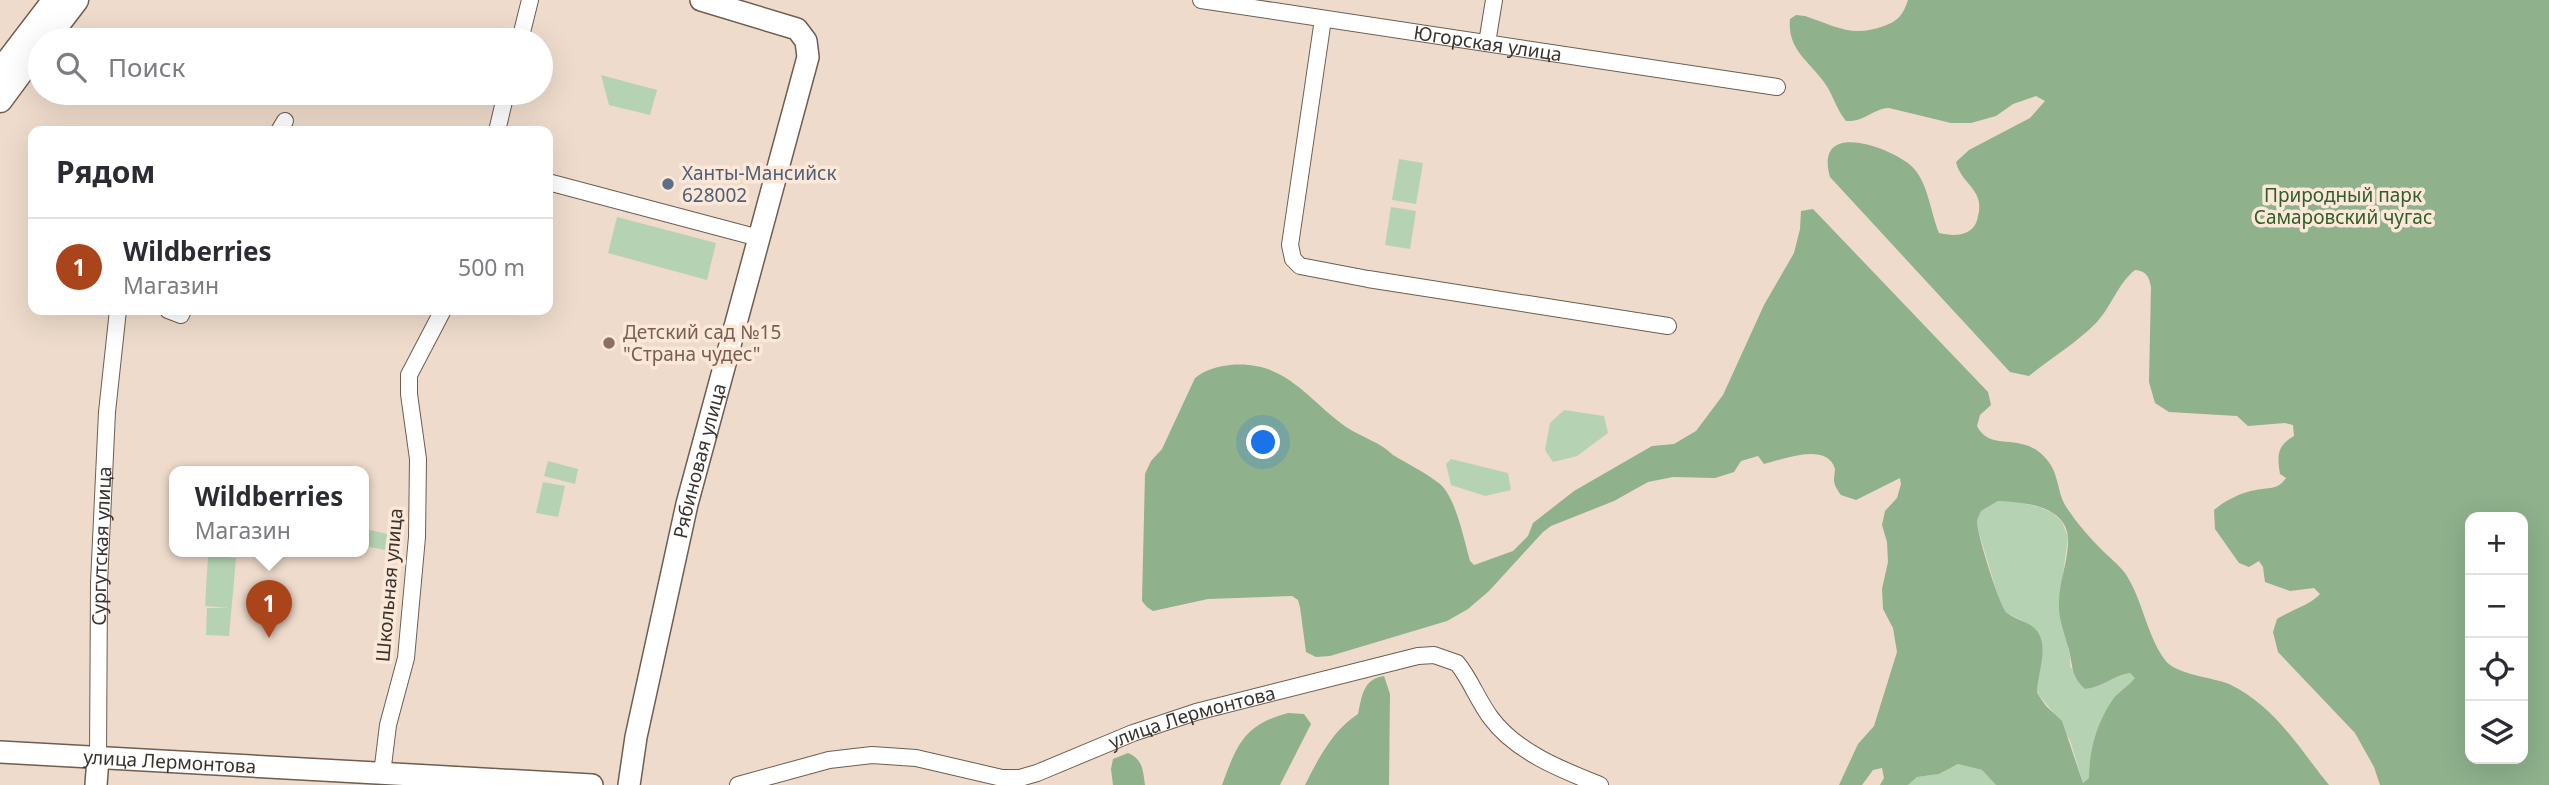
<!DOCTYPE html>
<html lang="ru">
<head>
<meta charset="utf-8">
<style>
  :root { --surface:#fff; --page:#f7f7f7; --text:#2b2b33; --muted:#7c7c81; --line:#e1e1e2; --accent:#aa441b }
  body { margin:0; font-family:"Noto Sans",sans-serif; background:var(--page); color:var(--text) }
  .controls { position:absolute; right:21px; bottom:21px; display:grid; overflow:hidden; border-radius:14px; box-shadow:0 7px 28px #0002 }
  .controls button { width:63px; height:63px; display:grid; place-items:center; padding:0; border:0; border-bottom:2px solid var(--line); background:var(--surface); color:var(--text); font:35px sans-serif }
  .you { position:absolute; left:1264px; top:443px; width:24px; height:24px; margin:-18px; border:5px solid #fff; border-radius:50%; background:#1a73e8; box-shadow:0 0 0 10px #1a73e833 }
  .badge { display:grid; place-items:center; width:46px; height:46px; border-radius:50%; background:var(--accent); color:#fff; font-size:23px; font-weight:700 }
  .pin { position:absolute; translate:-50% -58px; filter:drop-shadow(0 2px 4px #0008) }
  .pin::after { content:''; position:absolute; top:37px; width:24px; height:21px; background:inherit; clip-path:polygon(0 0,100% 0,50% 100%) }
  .popup { position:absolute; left:169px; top:466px; width:200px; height:91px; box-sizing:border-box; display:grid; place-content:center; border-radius:14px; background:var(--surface); filter:drop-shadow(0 2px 5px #0005); font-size:23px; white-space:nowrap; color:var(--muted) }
  .popup b { font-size:26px; color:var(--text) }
  .popup::after { content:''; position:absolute; left:50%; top:100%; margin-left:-14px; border:14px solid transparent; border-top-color:var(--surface) }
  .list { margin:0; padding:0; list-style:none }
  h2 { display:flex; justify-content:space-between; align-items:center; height:91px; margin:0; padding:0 28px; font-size:30px }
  h2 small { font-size:23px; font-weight:400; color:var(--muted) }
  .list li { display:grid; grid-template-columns:46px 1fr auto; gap:21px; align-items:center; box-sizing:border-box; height:98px; padding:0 28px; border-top:2px solid var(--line) }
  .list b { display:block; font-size:26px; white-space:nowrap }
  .list p { margin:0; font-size:23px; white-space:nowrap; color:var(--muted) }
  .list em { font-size:23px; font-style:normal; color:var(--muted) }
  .icon { flex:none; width:38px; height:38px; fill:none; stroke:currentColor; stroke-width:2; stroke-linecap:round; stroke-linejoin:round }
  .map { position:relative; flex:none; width:2549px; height:785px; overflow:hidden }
  .search { position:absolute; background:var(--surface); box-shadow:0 7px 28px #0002; left:28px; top:28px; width:525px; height:77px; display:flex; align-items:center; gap:18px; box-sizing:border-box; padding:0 24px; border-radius:38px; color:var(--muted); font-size:26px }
  .panel { position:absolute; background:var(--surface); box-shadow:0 7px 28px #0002; left:28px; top:126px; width:525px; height:189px; border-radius:14px }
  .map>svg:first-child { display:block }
  .green { fill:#b5d3b2 }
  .forest { fill:#8fb18c; fill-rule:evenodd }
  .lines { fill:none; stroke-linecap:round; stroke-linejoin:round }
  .street-casing { stroke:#6e5e50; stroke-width:18 }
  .secondary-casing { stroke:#6e5e50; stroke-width:24 }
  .primary-casing { stroke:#6e5e50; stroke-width:27 }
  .street { stroke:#fff; stroke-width:16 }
  .secondary { stroke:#fff; stroke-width:21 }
  .primary { stroke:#fff; stroke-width:24 }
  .service-dot { fill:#5c6f8a; stroke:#fbe8d8; stroke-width:2.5 }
  .education-dot { fill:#8d6e63; stroke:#fbe8d8; stroke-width:2.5 }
  .labels { text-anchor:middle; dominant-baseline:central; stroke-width:7; stroke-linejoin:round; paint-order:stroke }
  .street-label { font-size:19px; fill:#3a332c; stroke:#fbe8d8 }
  .service-label { font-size:19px; fill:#4e5e75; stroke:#fbe8d8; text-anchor:start }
  .park-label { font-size:19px; fill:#2f5e2b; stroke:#fbe8d8 }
  .education-label { font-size:19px; fill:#785e54; stroke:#fbe8d8; text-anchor:start }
</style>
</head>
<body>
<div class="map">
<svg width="2549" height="785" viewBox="0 0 2549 785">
  <rect width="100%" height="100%" fill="#eedbcb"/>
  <g class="green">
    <path d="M601 75 657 90 650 115 609 105Z"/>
    <path d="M1399 159 1423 163 1416 204 1392 200Z"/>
    <path d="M1391 207 1416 211 1410 249 1385 245Z"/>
    <path d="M617 217 716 243 707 280 608 253Z"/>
    <path d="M1564 410 1604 416 1608 433 1577 456 1553 462 1545 450 1550 423Z"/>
    <path d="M1451 459 1508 473 1511 490 1485 496 1451 485 1446 464Z"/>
    <path d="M548 461 578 469 575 484 544 476Z"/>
    <path d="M543 482 565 486 558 517 536 513Z"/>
    <path d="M1998 501 2019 502 2039 507 2053 513 2062 522 2068 537 2059 604 2070 656V666L2085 689C2102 688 2113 675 2130 673L2136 678C2128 687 2117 692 2111 702 2096 725 2089 751 2089 778L2083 783 2070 740 2053 712 2037 693 2023 621 2006 613 2001 606 1976 523 1981 511Z"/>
    <path d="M364 529 388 534 385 550 364 546Z"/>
    <path d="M208 556 236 558 229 636 206 635 207 608H229L205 606Z"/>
    <path d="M1958 764 1982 770 1996 785H1908L1917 777 1939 774Z"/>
  </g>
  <g class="forest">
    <path d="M1908 0H2549V785H2380L2374 767 2355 733 2278 652 2273 632 2277 619C2289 611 2312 604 2320 594L2314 588 2290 591 2265 582 2263 567 2259 561 2249 567 2239 563 2215 529 2214 510C2224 501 2242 492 2256 490 2268 487 2277 491 2286 478L2280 474C2277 455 2277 446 2294 436L2293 425 2285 423 2248 426 2237 416 2169 412 2155 403 2149 382 2151 287C2149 277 2147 271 2135 270 2118 283 2111 308 2095 324 2076 343 2050 359 2029 376L2010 372 1830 177C1814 121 1885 145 1909 164 1928 179 1930 211 1939 233 1956 237 1975 236 1978 216 1980 209 1980 201 1976 194 1970 183 1959 176 1956 162L1969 150 2030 118 2045 101 2036 96 2013 104 1996 116 1971 123H1951L1889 108C1872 109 1865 122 1846 121 1836 109 1833 94 1824 82 1809 61 1787 49 1790 19L1796 15 1805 16C1835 26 1852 38 1884 26 1898 21 1903 15 1908 0ZM2470 517H2523V759H2470Z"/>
    <path d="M1813 209 1988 392 1991 405 1980 415 1977 426C1991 454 2023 429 2048 461 2059 475 2057 491 2065 505 2075 521 2089 537 2102 550 2109 557 2119 565 2125 573 2143 600 2146 634 2165 660 2176 675 2212 677 2229 684 2276 707 2297 746 2329 785H1996L1982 770 1958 764 1939 774 1917 777 1908 785H1880L1884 778 1882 768 1873 770 1862 785H1839L1858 744 1874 726 1897 652 1893 628 1883 609 1882 589 1888 562 1887 542 1882 525 1885 511 1897 498 1901 484 1900 478 1856 500 1841 495C1838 491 1834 485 1834 480 1834 478 1835 471 1835 469 1827 441 1782 460 1764 464L1758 456 1741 461 1734 472 1715 478 1673 477 1648 482 1614 501 1551 526 1543 532 1489 591 1468 609 1447 621 1330 656 1316 657 1306 652 1300 607 1298 600 1292 596 1208 599 1153 611 1147 607 1142 601 1145 474 1151 461 1162 449 1195 378C1206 369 1217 367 1230 365 1285 360 1306 398 1346 427 1361 437 1380 442 1393 455 1408 464 1426 473 1440 484 1456 498 1464 540 1470 561L1474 565 1477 564 1513 551 1528 536 1533 523 1574 491 1652 446 1674 444 1696 431 1723 395 1764 305 1794 253 1800 229 1801 211ZM1998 501C2022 502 2066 505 2068 538 2069 559 2059 581 2059 603 2058 618 2065 635 2069 650 2073 667 2071 676 2085 689 2102 688 2113 675 2130 673L2135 678C2128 687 2117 692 2111 702 2096 725 2089 751 2089 778L2083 783 2062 721 2046 706 2037 693C2037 675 2048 651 2039 634 2033 622 2017 621 2007 613 2000 608 1976 531 1977 521 1978 517 1980 514 1981 511Z"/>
    <path d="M1384 676 1390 694 1389 785H1305C1318 759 1333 730 1358 714 1362 696 1363 679 1384 676Z"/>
    <path d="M1288 713 1304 714 1311 724 1280 785H1222C1237 744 1244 725 1288 713Z"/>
    <path d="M1128 753C1143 759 1143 771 1145 785H1113L1111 769 1113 759Z"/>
  </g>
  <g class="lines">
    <defs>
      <g id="street">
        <path id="s1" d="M1201 0 1777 87"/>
        <path d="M1323 19 1290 245 1293 259 1300 266 1368 279 1668 326"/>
        <path d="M520 40 530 0"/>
        <path d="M1487 43 1494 0"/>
        <path d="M279 131 285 121"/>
        <path d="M497 131 506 93"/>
        <path d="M548 182 759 238"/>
        <path d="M168 310 181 315 183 310"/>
        <path id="s2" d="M98 758 99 583 107 412 118 310"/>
        <path d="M382 774 388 725 406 658 417 537 418 459 409 394V375L443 310"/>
        <path id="s3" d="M738 785 829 760 872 755 916 758 1002 778H1020L1037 773 1133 733 1196 712 1418 656 1434 655 1457 663C1471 680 1478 701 1491 718 1516 752 1562 770 1600 785"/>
      </g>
      <g id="secondary">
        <path id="s4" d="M0 752 592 785"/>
        <path d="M96 785 98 758"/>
        <path id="s5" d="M629 785 636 737 687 504 808 57 806 41 797 29 701 0"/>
      </g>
      <g id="primary">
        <path d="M50 34 76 0"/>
        <path d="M0 72 55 0"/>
        <path d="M0 100 31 58"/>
      </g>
    </defs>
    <use href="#street" class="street-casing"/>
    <use href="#secondary" class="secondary-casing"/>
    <use href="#primary" class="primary-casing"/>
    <use href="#street" class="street"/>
    <use href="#secondary" class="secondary"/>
    <use href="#primary" class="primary"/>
  </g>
  <circle class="service-dot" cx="668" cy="184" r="7"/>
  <circle class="education-dot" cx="609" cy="343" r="7"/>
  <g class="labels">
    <g class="street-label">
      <text stroke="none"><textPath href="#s1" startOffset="290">Югорская улица</textPath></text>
      <text stroke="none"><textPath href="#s5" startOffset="332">Рябиновая улица</textPath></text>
      <text stroke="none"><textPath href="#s2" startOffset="212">Сургутская улица</textPath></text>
      <text transform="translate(389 585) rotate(-85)">Школьная улица</text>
      <text stroke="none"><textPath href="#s3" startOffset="471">улица Лермонтова</textPath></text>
      <text stroke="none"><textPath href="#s4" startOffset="170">улица Лермонтова</textPath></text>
    </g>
    <g class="service-label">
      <text x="682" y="173">Ханты-Мансийск<tspan x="682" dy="22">628002</tspan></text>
    </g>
    <g class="park-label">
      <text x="2343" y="195">Природный парк<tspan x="2343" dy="22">Самаровский чугас</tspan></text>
    </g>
    <g class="education-label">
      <text x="623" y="332">Детский сад №15<tspan x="623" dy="22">"Страна чудес"</tspan></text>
    </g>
  </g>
</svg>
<div class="controls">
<button>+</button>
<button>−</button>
<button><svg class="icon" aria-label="locate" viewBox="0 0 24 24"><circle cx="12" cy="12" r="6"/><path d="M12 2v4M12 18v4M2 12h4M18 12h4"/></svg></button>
<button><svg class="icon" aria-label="layers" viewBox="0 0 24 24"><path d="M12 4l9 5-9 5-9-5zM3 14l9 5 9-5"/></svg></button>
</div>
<div class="you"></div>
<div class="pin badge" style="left:269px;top:638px">1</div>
<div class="popup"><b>Wildberries</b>Магазин</div>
<div class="search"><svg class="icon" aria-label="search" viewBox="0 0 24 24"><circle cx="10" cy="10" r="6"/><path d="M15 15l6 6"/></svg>Поиск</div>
<section class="panel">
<h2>Рядом<small></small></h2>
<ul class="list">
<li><span class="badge">1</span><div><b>Wildberries</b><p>Магазин</p></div><em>500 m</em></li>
</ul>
</section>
</div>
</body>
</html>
